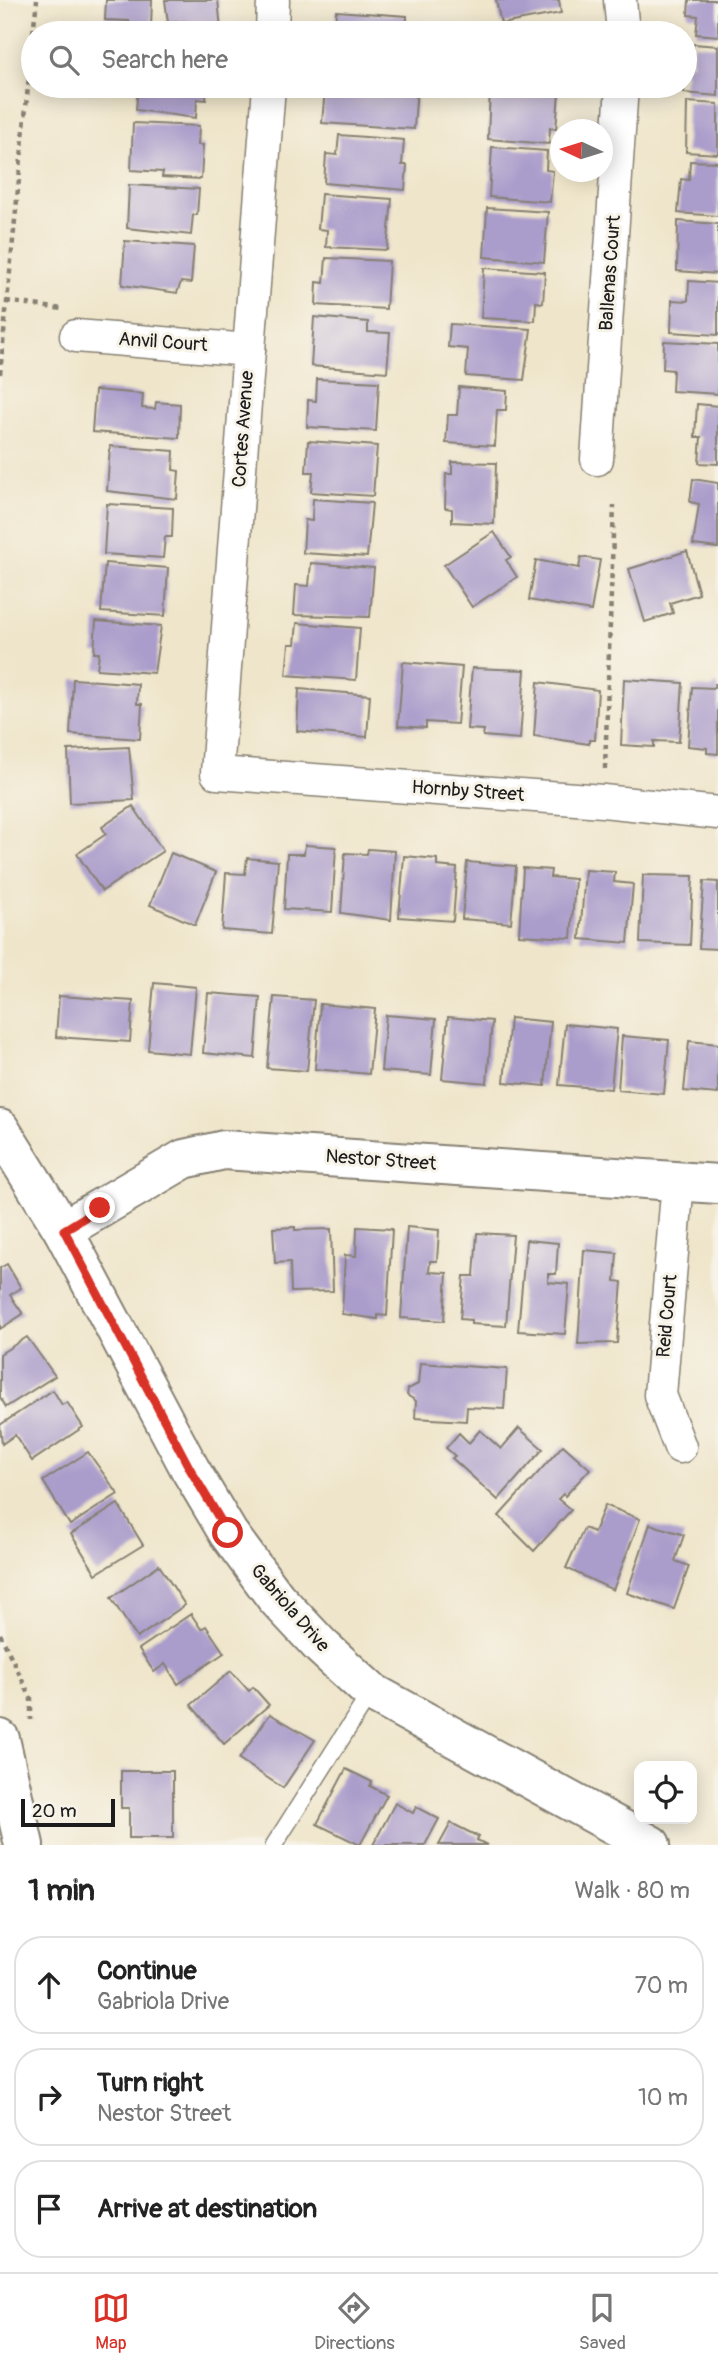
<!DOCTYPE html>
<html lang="en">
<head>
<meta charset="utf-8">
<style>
  :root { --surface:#fff; --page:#f2f2f2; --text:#222; --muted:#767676; --line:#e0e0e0; --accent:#d93025 }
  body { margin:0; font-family:Pangolin,sans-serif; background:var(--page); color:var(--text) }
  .controls { position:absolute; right:21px; bottom:21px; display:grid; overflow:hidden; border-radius:14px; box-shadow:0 4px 18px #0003 }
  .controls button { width:63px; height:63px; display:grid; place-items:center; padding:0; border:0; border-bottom:2px solid var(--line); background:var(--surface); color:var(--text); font:35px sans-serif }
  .compass { position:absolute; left:550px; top:119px; width:63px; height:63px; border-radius:50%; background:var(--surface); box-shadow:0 4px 18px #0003; rotate:274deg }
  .scale { position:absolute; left:21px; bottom:18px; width:94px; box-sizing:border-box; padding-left:7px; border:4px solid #1c1c1c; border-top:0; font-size:19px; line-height:24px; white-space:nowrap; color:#1c1c1c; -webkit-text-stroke:5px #f7f3e8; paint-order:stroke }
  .stop { position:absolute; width:21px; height:21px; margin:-16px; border:5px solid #d93025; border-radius:50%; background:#fff }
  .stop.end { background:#d93025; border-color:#fff; box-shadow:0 2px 7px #0008 }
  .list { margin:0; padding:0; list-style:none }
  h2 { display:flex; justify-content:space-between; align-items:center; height:91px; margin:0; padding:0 28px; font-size:30px }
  h2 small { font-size:23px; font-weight:400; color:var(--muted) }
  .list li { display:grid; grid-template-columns:46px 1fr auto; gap:21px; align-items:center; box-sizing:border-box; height:98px; margin:0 14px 14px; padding:0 14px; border:2px solid var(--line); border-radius:28px }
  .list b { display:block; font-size:26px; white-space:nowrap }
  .list p { margin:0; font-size:23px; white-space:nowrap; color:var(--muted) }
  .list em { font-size:23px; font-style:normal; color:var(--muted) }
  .icon { flex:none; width:38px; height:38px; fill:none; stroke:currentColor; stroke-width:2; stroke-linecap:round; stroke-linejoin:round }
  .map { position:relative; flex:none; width:718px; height:1845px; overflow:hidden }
  .search { position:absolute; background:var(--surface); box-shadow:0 4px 18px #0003; left:21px; right:21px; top:21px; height:77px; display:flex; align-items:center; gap:18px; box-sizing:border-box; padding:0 24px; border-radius:38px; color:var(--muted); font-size:26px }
  .sheet { height:427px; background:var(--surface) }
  nav { display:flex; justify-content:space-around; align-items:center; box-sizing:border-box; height:98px; border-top:2px solid var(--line); background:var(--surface); font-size:19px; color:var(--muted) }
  nav a { display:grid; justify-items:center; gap:4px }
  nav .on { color:var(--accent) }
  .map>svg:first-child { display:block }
  .building { fill:#aa9ccb }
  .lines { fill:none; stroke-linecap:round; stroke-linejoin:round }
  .lane-casing { stroke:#868073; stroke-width:19 }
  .street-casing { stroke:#868073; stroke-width:35 }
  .secondary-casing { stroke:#868073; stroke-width:42 }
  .path { stroke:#868073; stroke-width:4.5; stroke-dasharray:5 5; stroke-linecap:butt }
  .lane { stroke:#fff; stroke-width:16 }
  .street { stroke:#fff; stroke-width:32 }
  .secondary { stroke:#fff; stroke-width:38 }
  .route { stroke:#d93025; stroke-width:9 }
  .labels { text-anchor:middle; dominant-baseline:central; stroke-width:6; stroke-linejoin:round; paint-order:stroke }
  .street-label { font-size:19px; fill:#1c1c1c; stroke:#f7f3e8 }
</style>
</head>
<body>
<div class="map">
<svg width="718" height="1845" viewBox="0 0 718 1845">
  <rect width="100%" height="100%" fill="#f7f3e8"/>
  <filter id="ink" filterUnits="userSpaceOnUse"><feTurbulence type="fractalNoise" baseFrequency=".0143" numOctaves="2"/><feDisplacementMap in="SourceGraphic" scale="14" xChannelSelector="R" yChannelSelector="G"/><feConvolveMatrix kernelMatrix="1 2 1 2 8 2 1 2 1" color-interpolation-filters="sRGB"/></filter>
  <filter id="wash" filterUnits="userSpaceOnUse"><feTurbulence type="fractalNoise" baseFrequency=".00686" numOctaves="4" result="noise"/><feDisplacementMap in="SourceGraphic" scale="28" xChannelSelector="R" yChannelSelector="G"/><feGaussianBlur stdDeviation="1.57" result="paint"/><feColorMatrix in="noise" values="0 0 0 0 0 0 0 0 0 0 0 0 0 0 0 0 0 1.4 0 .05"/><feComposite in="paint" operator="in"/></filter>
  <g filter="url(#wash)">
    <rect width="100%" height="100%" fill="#efe5ca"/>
    <g id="blocks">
      <g class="building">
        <path d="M106 0H152L151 27 146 32 133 31 129 21 105 20Z"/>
        <path d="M165 0H218L221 29 185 33 184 21 168 23Z"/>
        <path d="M496 0H559L561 13 501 24Z"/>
        <path d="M689 0H718V36L696 34 698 16 688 15Z"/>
        <path d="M336 11 407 16 406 33H335Z"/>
        <path d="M693 44 718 46V96L684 93 686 64H692Z"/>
        <path d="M138 86H207L206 100 197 99 196 118 136 110Z"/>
        <path d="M363 86 417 87 414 129 322 123 325 89 363 92Z"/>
        <path d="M490 87 559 93 556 129 550 128 549 144 488 139Z"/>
        <path d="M687 102 718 104V154L686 152Z"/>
        <path d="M133 123 199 126 198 145H203L201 179 162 177 163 172 131 170Z"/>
        <path d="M339 135 404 140 402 165H407L405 190 324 183 326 154 337 155Z"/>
        <path d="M492 147 547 151 546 170 553 171 550 202 489 197Z"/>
        <path d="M690 161 718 162V216L678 213 681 179 689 180Z"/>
        <path d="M129 185 199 189 197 215H193L191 235 127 228Z"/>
        <path d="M321 194 392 199 387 250 326 247 327 230 318 229Z"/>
        <path d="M487 208 548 212 544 262 484 257Z"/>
        <path d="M678 221 718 224V274L677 271Z"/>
        <path d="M125 241 194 246 191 283 181 282 177 293 122 285Z"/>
        <path d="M326 258 389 261 386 309 316 305 317 282 324 283Z"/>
        <path d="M484 268 545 272 543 303 536 302 535 321 481 318Z"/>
        <path d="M689 281 718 283V335L671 332 672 300 688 301Z"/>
        <path d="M314 317 368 322V332L390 333 387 372 311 366Z"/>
        <path d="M450 324 531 329 524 380 466 376 468 349 448 347Z"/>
        <path d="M664 341 718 344V394L672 391 673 370 663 369Z"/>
        <path d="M317 379 379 382 376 431 307 427 308 400 316 401Z"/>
        <path d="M459 387 507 391 506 410H497L495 446 446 443 448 415H457Z"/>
        <path d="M95 390 143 394 142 408 155 409 156 402 180 404 179 438 92 432Z"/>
        <path d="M697 404 718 406V464L699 463 701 437H695Z"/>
        <path d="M308 441 377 446 373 496 311 492 313 472H306Z"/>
        <path d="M110 446 174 451 173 470 179 471 177 499 107 491Z"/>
        <path d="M452 462 496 463 494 524 452 522V509L445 508 446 474H452Z"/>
        <path d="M693 479 718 483V548L693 545 699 504 690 502Z"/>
        <path d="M313 499 372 503 367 557 303 553 305 520 312 521Z"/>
        <path d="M107 504 173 508 172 537H165L163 558 104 554Z"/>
        <path d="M494 532 511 557 506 560 517 577 472 607 444 565Z"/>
        <path d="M687 551 699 594 670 603 673 613 645 622 629 569Z"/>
        <path d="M581 557 600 560 591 611 529 600 536 560 579 568Z"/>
        <path d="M105 563 168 568 165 616 101 612Z"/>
        <path d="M311 563 374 568 370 617 294 615 296 585 309 586Z"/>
        <path d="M96 621 161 626 154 673 97 669 99 653H94Z"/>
        <path d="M297 623 360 628 356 680 286 675 289 644H295Z"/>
        <path d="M403 662 462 667 457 724 426 722V728L398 726Z"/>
        <path d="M472 668 525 670 520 739 483 736 484 730 467 729Z"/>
        <path d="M73 679 138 684 137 704H142L140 739 70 734Z"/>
        <path d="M624 679 683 683 679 742 654 741V747L621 745Z"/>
        <path d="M538 682 598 690 595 740H589V744L534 736Z"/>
        <path d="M715 684 718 685V754L707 753V748L688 746 692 687 714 688Z"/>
        <path d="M299 689 370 695 367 737 297 731Z"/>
        <path d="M129 747 134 800 70 803 68 750Z"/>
        <path d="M133 806 163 851 102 891 77 854 106 834 102 827Z"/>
        <path d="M305 845 336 847 332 912 284 909 287 854H304Z"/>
        <path d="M368 849 395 851 391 920 341 913 345 853 367 854Z"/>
        <path d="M171 853 216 872 195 925 150 905Z"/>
        <path d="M404 856 437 859V866L457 868 453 921 399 917Z"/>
        <path d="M247 858 278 861 272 934 222 930 226 873 245 874Z"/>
        <path d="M467 862 516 866 511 923 462 919Z"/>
        <path d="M523 868 551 870 550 877 575 879 571 938 519 935Z"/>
        <path d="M585 870 615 872 614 882 633 884 628 943 580 939Z"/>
        <path d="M643 875 693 876 690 945 640 943Z"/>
        <path d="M704 881 718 882V949L699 948Z"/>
        <path d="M154 983 196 987 190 1054 148 1050Z"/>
        <path d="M208 993 260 997 255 1058 203 1053Z"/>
        <path d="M59 996 133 1001 130 1042 56 1037Z"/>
        <path d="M274 997 314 1000 307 1071 267 1068Z"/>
        <path d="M320 1004 375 1009 369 1074 315 1069Z"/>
        <path d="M386 1015 436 1019 431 1075 381 1071Z"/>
        <path d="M448 1017 492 1021 487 1083 442 1079Z"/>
        <path d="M510 1018 551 1022 545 1086 504 1082Z"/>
        <path d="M565 1024 617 1029 611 1089 559 1085Z"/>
        <path d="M622 1036 669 1040 664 1094 618 1090Z"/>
        <path d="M689 1041 718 1044V1094L684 1091Z"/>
        <path d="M295 1227V1230L331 1229 333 1291 291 1292 290 1262 275 1263 273 1228Z"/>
        <path d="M357 1227 392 1229 387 1316 378 1315V1319L342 1314 345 1255 356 1256Z"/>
        <path d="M407 1227 439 1230 437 1261H430L429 1272 447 1273 444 1321 401 1318Z"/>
        <path d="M477 1233 513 1235 506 1326 471 1324V1320L460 1319 464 1276H474Z"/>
        <path d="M526 1240 558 1243 556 1274H548V1282L569 1284 565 1334 518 1331Z"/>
        <path d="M584 1250 617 1253 615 1281 622 1282 617 1343 578 1344Z"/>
        <path d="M7 1264 21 1288 10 1295 23 1314 0 1329V1268Z"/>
        <path d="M27 1337 55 1376 6 1407 0 1397V1354Z"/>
        <path d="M420 1363 507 1369 504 1409 467 1407 466 1421 415 1418 416 1401 407 1395 408 1389 418 1384Z"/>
        <path d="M53 1390 62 1405 67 1402 83 1427 32 1461 15 1435 2 1444 0 1425Z"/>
        <path d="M519 1428 543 1449 498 1500 452 1458 455 1456 446 1448 459 1433 469 1443 480 1430 501 1449Z"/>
        <path d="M563 1445 590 1469 565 1496 563 1494 558 1499 571 1510 534 1551 499 1516Z"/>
        <path d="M88 1452 118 1494 70 1525 43 1481Z"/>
        <path d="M118 1504 143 1545 96 1574 71 1534Z"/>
        <path d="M605 1505 640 1519 613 1590 566 1568 584 1528 594 1532Z"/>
        <path d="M650 1524 684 1535 675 1561 689 1566 674 1609 627 1593Z"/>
        <path d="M159 1565 185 1605 137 1638 111 1598Z"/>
        <path d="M191 1614 201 1629 206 1626 224 1653 178 1684 165 1664 154 1672 139 1649Z"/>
        <path d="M231 1671 249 1691 253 1687 269 1705 224 1744 191 1705Z"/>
        <path d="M270 1714 315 1740 283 1788 239 1759Z"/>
        <path d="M346 1769 372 1782 370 1786 387 1795 360 1845 317 1824Z"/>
        <path d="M121 1771H173V1838H129V1808H121Z"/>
        <path d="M395 1803 413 1813 416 1807 439 1819 425 1845H373Z"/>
        <path d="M451 1823 479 1837 477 1840 487 1845H439Z"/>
      </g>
    </g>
  </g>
  <g filter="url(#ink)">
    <use href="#blocks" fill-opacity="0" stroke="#868073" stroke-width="2"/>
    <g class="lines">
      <defs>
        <path id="lane" d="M274 1845 371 1692"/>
        <g id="street">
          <path d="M620 0 623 33"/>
          <path d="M272 33 273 0"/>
          <path d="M269 86 217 773 603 801 718 813"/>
          <path d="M76 336 249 350"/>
          <path d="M597 459 622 86"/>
          <path d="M678 1181 660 1395 680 1447"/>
        </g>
        <g id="secondary">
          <path d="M0 1129 63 1230 190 1469 228 1533 276 1598 321 1646 371 1692 651 1845"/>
          <path d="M63 1230 184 1159 224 1150 718 1184"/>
          <path d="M0 1739 24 1845"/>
        </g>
      </defs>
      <use href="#lane" class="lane-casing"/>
      <use href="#street" class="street-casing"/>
      <use href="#secondary" class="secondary-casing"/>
      <g class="path">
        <path d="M33 33 37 0"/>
        <path d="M6 301 62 309"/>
        <path d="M0 374 33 35"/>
        <path d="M605 769 614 505"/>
        <path d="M0 1634 31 1698V1720"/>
      </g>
      <use href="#lane" class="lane"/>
      <use href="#street" class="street"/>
      <use href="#secondary" class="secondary"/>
    </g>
  </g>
  <g class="lines" filter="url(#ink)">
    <path class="route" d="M100 1208 64 1230 190 1469 228 1533"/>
  </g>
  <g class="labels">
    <g class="street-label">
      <text transform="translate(610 273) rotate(-86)">Ballenas Court</text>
      <text transform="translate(163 342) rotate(4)">Anvil Court</text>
      <text transform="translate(243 429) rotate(-86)">Cortes Avenue</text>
      <text transform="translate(468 791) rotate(4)">Hornby Street</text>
      <text transform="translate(381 1160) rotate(4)">Nestor Street</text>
      <text transform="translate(667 1316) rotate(-85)">Reid Court</text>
      <text transform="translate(290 1608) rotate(49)">Gabriola Drive</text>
    </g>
  </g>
</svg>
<div class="controls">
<button><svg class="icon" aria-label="locate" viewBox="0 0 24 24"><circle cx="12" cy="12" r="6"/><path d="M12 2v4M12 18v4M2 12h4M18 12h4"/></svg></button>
</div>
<svg class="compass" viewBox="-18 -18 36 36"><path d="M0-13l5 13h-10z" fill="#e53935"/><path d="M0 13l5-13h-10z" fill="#767676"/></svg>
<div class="scale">20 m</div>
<div class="stop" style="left:228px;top:1533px"></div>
<div class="stop end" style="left:100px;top:1208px"></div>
<div class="search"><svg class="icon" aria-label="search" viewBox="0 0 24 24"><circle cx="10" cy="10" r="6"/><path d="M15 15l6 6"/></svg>Search here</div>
</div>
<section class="sheet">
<h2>1 min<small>Walk · 80 m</small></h2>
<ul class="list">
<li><svg class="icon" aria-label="ahead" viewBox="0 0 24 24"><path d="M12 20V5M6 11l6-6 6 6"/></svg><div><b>Continue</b><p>Gabriola Drive</p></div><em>70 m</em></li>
<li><svg class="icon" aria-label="right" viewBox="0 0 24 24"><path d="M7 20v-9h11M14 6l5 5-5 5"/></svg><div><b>Turn right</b><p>Nestor Street</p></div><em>10 m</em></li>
<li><svg class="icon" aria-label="arrive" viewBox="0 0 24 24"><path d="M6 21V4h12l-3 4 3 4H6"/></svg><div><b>Arrive at destination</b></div></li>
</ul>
</section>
<nav>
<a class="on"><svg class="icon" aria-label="map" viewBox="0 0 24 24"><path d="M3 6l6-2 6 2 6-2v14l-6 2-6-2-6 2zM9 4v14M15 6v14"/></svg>Map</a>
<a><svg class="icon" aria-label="directions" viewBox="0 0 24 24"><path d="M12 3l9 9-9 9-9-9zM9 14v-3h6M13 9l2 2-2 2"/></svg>Directions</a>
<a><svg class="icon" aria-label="saved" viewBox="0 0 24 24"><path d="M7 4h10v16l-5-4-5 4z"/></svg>Saved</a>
</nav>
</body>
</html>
